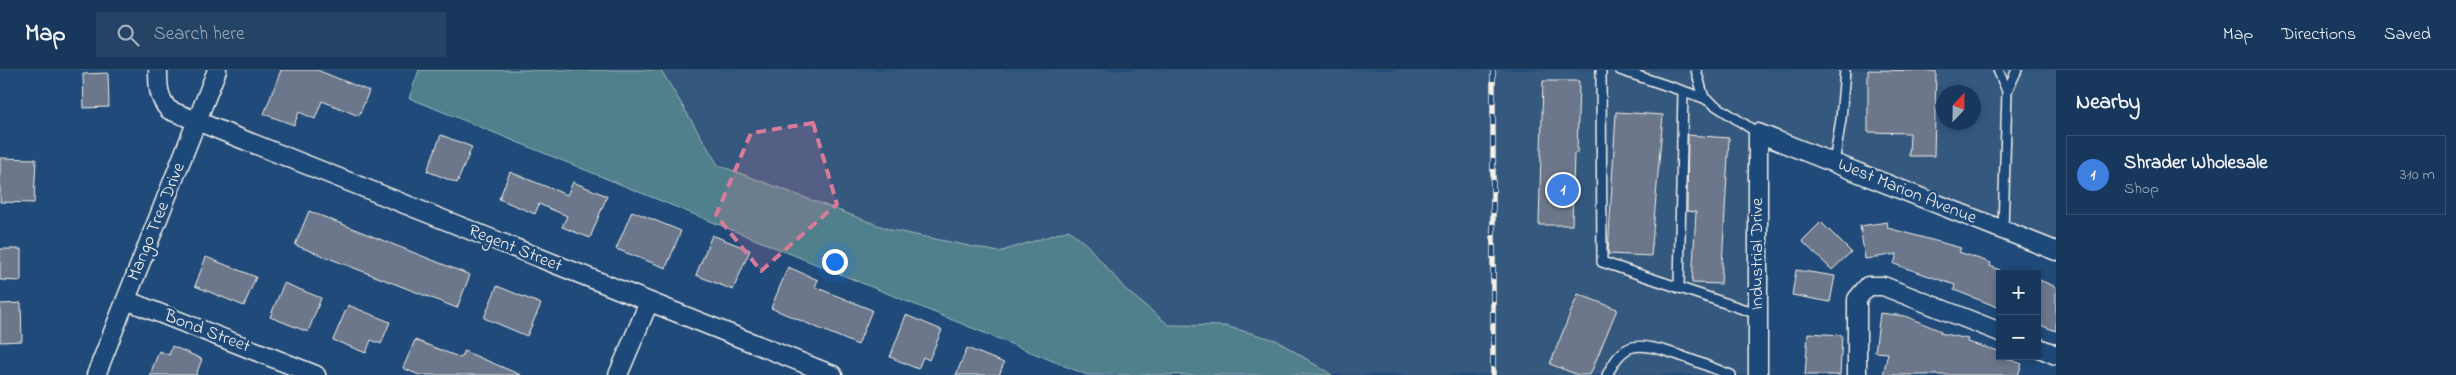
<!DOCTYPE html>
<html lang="en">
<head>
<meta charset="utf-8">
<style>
  :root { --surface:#17385c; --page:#244365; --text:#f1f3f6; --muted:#9eacbb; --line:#365272; --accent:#ea580c }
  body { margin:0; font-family:"Indie Flower",sans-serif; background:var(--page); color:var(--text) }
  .controls { position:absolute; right:15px; bottom:15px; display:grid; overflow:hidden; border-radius:0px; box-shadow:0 2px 8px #0003 }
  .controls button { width:45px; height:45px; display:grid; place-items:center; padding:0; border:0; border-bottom:1px solid var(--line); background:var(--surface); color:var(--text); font:25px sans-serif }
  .compass { position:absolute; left:1936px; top:15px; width:45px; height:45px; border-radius:50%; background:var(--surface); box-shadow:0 2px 8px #0003; rotate:22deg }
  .you { position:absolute; left:834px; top:191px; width:18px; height:18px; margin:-12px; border:4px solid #fff; border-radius:50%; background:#1a73e8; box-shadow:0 0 0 8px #1a73e833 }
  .badge { display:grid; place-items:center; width:32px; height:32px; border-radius:50%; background:var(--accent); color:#fff; font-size:16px; font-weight:700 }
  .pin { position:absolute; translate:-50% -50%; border:2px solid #fff; box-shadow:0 1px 5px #0006 }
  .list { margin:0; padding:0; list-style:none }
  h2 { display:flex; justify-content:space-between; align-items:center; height:65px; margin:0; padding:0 20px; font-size:21px }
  h2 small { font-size:16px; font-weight:400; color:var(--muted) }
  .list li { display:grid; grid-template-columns:32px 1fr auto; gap:15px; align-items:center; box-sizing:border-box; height:80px; margin:0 10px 10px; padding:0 10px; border:1px solid var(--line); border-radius:0px }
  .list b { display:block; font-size:19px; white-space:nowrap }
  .list p { margin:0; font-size:16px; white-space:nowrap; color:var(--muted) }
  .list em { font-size:16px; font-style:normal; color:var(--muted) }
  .icon { flex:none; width:28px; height:28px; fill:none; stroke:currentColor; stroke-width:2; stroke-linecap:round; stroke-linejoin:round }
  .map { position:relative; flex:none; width:2056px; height:305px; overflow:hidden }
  header { display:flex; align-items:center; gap:30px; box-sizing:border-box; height:70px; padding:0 25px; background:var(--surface); border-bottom:1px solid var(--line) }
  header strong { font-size:24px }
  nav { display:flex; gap:28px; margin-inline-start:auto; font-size:18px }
  .search { width:350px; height:45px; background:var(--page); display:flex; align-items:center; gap:12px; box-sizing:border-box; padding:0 18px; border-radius:0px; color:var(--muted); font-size:19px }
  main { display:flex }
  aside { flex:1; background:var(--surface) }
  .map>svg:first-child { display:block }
  .built { fill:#36587f; fill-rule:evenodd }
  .green { fill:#4f808b; stroke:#a2b8ba }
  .building { fill:#6c778b; stroke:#f4f1e8 }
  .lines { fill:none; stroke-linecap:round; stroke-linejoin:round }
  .service-casing { stroke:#f4f1e8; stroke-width:12 }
  .minor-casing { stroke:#f4f1e8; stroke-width:21 }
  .service { stroke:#1f4a7a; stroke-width:9 }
  .minor { stroke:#1f4a7a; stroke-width:18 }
  .rail-casing { stroke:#f4f1e8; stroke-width:5.5 }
  .rail { stroke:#1f4a7a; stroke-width:4; stroke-dasharray:11; stroke-linecap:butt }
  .marked { fill:#d87a9a; fill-opacity:0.2; stroke:#d87a9a; stroke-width:4; stroke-dasharray:10 6; stroke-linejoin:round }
  .labels { text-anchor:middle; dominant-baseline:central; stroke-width:5; stroke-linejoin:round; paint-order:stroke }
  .street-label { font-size:18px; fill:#f4f1e8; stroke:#1f4a7a }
</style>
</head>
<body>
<header>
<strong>Map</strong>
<div class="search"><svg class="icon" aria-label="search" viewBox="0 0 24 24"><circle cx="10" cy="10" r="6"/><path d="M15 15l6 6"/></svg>Search here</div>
<nav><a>Map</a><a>Directions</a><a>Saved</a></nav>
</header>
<main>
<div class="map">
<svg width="2056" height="305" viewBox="0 0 2056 305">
  <rect width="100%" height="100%" fill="#1f4a7a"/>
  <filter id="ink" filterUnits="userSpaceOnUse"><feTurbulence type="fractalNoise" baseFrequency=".02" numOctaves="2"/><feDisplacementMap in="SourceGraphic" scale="10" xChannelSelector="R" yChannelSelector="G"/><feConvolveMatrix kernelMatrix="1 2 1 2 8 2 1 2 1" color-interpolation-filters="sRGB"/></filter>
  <g filter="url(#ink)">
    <path class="built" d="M661 0H2056V181L1761 72 1765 305H1332L1225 256 1169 255 1126 220 1087 175 1069 160 999 182 891 160 718 95ZM1944 22H1974V52H1944Z"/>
    <path class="green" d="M419 0H661L718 95 891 160 999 182 1069 160 1087 175 1126 220 1169 255 1225 256 1276 270 1332 305H1087L409 28Z"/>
    <g class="building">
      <path d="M281 0H317L369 21 359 46 322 31 315 49 299 42 294 55 264 44Z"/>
      <path d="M1868 0 1936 1 1934 86H1909L1910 63 1868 62Z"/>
      <path d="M108 3 109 37 84 38 83 4Z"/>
      <path d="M1543 11H1579L1577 83H1574L1572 155H1539Z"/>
      <path d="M1616 42 1663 45 1651 186 1608 184Z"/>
      <path d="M441 65 472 77 457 113 427 101Z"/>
      <path d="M1688 65 1729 68 1721 214 1692 213 1696 142 1687 141Z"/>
      <path d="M0 88 36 89 34 133 0 132Z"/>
      <path d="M510 102 567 125 573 112 607 126 590 168 562 157 567 146 539 134 535 144 499 129Z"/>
      <path d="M309 141 470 205 457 238 295 175Z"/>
      <path d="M632 141 681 161 666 198 616 179Z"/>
      <path d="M1821 152 1851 182 1832 200 1802 171Z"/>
      <path d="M1887 152 1888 158 1961 178 1959 182 1991 193 1990 196 2000 200V238L1954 220 1955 215 1894 194 1897 184 1865 189 1860 156Z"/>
      <path d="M712 165 750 180 733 220 696 205Z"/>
      <path d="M0 179H21V211L0 210Z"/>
      <path d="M206 187 256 207 244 236 195 216Z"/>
      <path d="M788 197 818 210 815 217 872 240 858 275 771 238Z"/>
      <path d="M1796 200 1835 206 1830 232 1792 225Z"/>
      <path d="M2037 209 2056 217V261L2037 254Z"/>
      <path d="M284 213 321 228 308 262 270 247Z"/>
      <path d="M497 216 541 234 527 266 484 248Z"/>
      <path d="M1578 224 1617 239 1590 305H1578L1550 294Z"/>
      <path d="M21 233 22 271 0 272V234Z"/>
      <path d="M348 235 390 252 381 274 371 270 366 283 333 270Z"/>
      <path d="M1880 243 1905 246 1941 261 1940 263 1968 269 1967 272 1999 281 1997 285 2022 294 2018 305H1883L1888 283 1875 282Z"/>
      <path d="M906 245 942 260 929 290 923 287 918 299 890 287Z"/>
      <path d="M1808 263 1842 265 1840 305H1805Z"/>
      <path d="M415 270 461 288 464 281 521 305H419L403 298Z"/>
      <path d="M172 276 202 289 196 305H150L159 281 169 285Z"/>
      <path d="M967 278 1004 293 999 305H956Z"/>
    </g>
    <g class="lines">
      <defs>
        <g id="service">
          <path d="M1601 0 1602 192 1758 244"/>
          <path d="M1620 0 1704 28"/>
          <path d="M1696 0 1704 28 1758 63"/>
          <path d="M1998 0 2007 21 2003 160"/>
          <path d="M2007 21 2017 0"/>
          <path d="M1834 93 1841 49 1845 0"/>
          <path d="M1679 218 1683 21"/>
          <path d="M1607 305C1613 294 1620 280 1633 277 1655 272 1708 297 1731 305"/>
        </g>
        <g id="minor">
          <path d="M158 0C158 16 158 28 169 40L833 305"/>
          <path d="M126 230 316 305"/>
          <path d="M2037 277 2056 285"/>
          <path d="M96 305 217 0"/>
          <path d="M618 305 649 232"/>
          <path d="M1758 305V63L2056 181"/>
          <path d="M1857 305V229L1868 216H1883L2000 262"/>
        </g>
      </defs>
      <use href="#service" class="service-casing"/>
      <use href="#minor" class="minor-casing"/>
      <use href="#service" class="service"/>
      <use href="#minor" class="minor"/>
      <defs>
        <path id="rail" d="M1493 0V305"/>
      </defs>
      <use href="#rail" class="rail-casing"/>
      <use href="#rail" class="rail"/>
    </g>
  </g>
  <path class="marked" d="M813 53 837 134 761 201 716 145 751 63Z"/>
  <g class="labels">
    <g class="street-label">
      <text transform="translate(1907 122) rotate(22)">West Marion Avenue</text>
      <text transform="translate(157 152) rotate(-68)">Mango Tree Drive</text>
      <text transform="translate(515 179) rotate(22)">Regent Street</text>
      <text transform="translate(1758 184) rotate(-90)">Industrial Drive</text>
      <text transform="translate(207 262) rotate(21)">Bond Street</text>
    </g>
  </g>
</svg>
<div class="controls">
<button>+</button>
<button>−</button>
</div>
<svg class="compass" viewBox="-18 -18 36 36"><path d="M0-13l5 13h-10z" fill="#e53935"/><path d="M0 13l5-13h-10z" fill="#9eacbb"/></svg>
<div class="you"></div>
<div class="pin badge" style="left:1563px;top:120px;background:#3f7fe0">1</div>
</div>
<aside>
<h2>Nearby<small></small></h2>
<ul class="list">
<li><span class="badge" style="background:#3f7fe0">1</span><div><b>Shrader Wholesale</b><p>Shop</p></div><em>310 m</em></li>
</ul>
</aside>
</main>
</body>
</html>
